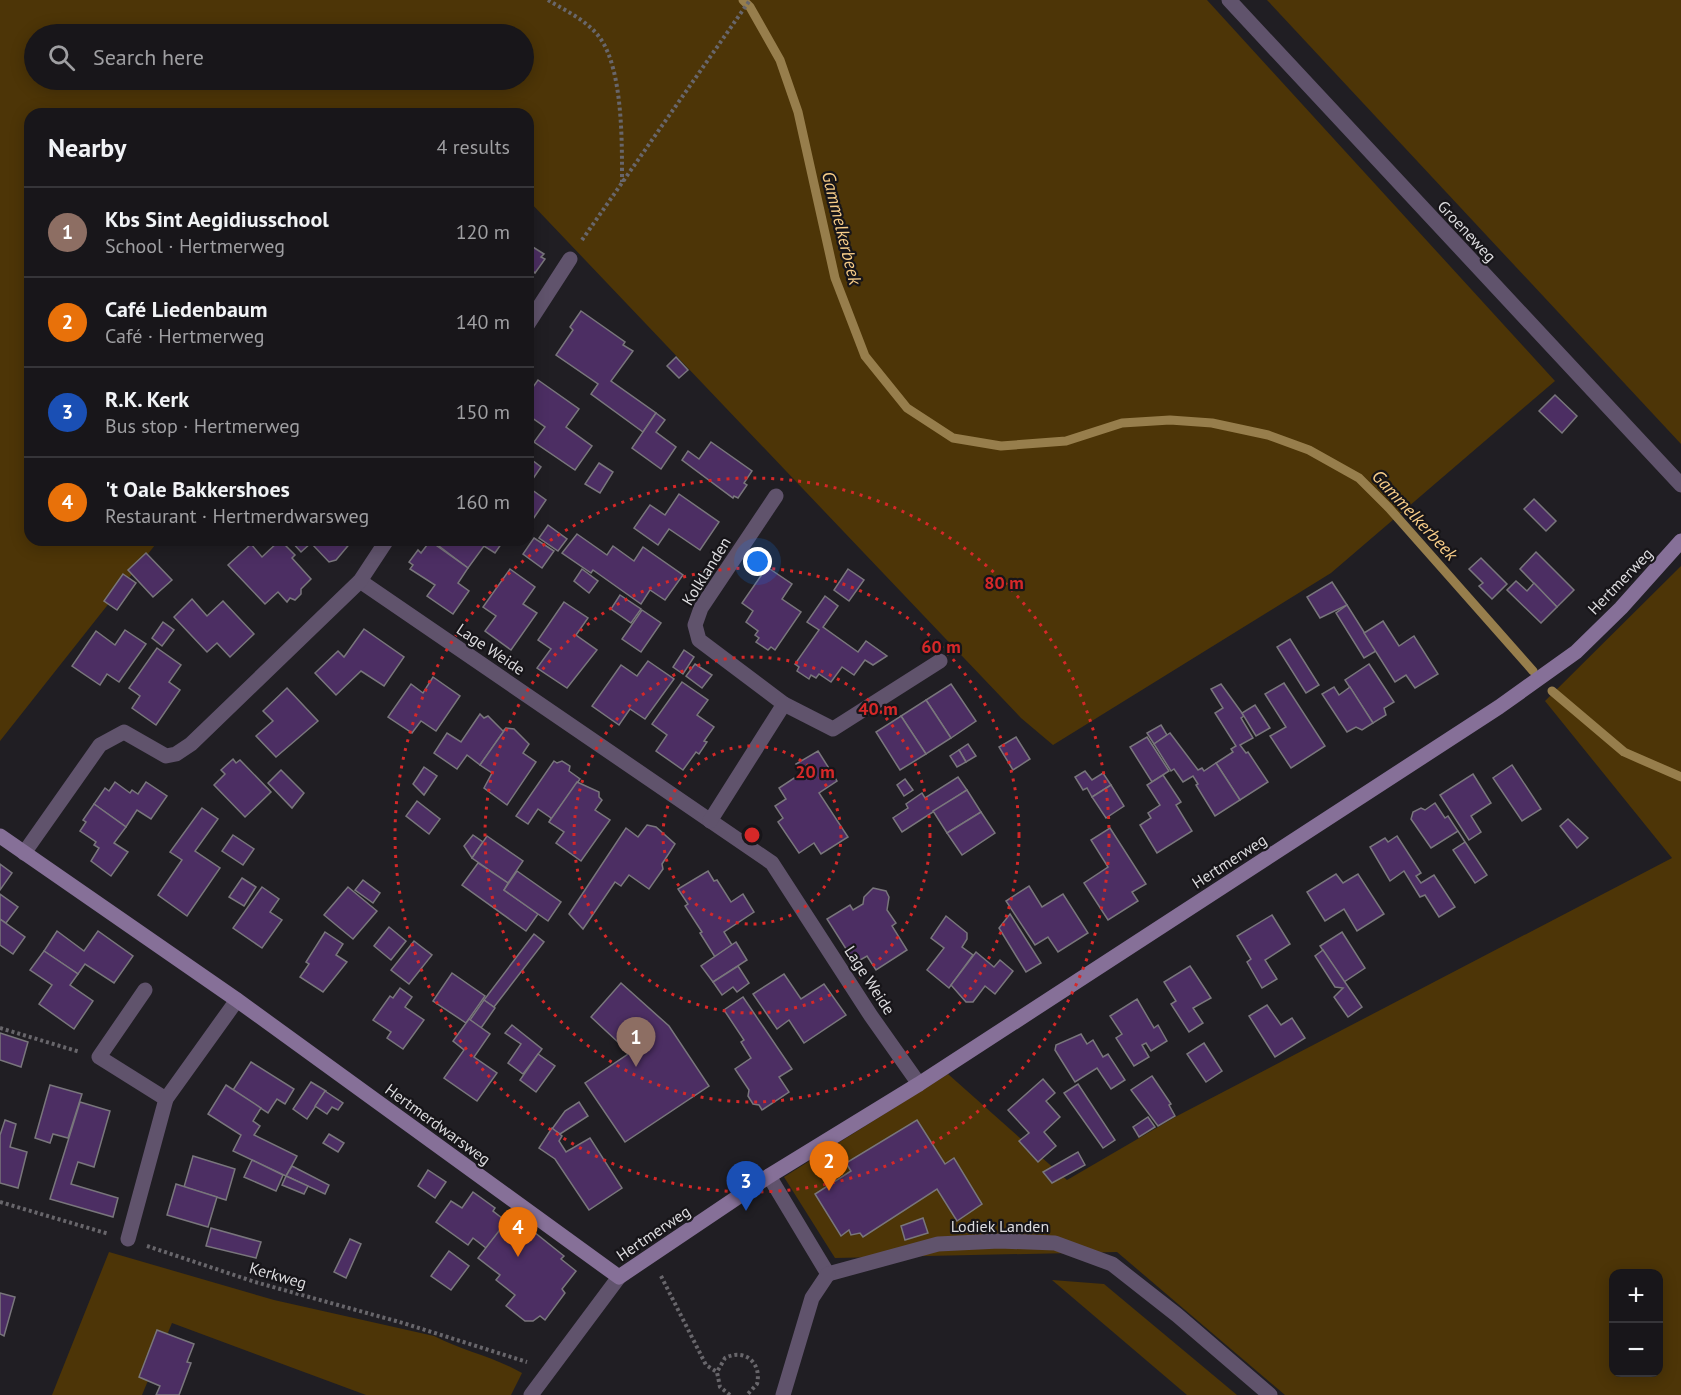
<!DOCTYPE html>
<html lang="en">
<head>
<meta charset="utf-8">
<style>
  :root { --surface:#18161a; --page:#252327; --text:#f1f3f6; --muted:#9f9fa2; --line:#363539; --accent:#e9ab38 }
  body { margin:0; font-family:"PT Sans",sans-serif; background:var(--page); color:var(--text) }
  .controls { position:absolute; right:18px; bottom:18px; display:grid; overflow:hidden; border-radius:12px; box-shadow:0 3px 15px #0003 }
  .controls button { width:54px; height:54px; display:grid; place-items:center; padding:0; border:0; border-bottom:2px solid var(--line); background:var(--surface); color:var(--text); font:30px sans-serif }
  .you { position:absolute; left:758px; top:562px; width:21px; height:21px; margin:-15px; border:4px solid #fff; border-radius:50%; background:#1a73e8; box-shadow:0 0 0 9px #1a73e833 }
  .badge { display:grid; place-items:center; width:39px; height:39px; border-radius:50%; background:var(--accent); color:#fff; font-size:20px; font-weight:700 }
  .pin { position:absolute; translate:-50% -50px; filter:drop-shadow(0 2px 3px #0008) }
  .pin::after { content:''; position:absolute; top:32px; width:21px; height:18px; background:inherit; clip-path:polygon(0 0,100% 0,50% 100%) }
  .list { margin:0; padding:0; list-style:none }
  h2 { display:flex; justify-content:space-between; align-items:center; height:78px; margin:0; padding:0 24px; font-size:26px }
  h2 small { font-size:20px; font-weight:400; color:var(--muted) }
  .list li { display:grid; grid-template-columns:39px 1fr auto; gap:18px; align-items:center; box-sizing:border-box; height:90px; padding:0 24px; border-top:2px solid var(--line) }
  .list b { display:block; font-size:22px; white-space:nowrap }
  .list p { margin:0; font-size:20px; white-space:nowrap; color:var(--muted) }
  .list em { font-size:20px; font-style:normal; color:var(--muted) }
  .icon { flex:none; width:33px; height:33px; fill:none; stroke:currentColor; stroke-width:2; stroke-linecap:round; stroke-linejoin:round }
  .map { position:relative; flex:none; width:1681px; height:1395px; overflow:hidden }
  .search { position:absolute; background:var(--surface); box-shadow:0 3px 15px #0003; left:24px; top:24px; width:510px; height:66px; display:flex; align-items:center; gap:15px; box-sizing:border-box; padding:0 21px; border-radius:33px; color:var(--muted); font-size:22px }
  .panel { position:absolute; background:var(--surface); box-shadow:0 3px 15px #0003; left:24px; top:108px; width:510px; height:438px; border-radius:18px }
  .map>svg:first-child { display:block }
  .green { fill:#4d3507; fill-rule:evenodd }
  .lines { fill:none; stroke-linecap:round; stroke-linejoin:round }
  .stream { stroke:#977e4c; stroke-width:9 }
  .building { fill:#4c2e63; stroke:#79767c; stroke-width:1.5 }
  .path { stroke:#68666b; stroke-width:4; stroke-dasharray:3 3; stroke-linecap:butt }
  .street { stroke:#60536c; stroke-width:15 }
  .secondary { stroke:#867098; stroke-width:15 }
  .ring { fill:none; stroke:#d62828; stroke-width:3; stroke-dasharray:3 6 }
  .labels { text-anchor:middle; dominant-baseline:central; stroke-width:4.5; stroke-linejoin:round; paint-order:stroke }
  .street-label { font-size:16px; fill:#dcdbde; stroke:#171519 }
  .water-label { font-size:18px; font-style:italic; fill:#f8cd88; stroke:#171519 }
  .centre { fill:#d62828; stroke:#171519; stroke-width:3 }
  .ring-label { font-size:18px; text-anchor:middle; font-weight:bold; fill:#d62828; stroke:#171519; stroke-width:4.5; stroke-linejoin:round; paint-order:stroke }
</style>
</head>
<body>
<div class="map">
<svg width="1681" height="1395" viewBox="0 0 1681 1395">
  <rect width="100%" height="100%" fill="#201e23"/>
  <g class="green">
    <path d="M0 0H1207L1555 381 1331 573 1053 745 1021 718 528 200V114H30V540H159L0 741ZM34 34H524V80H34Z"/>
    <path d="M1267 0H1681V444Z"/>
    <path d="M1681 566V1395H1285L1117 1252 835 1258 784 1177 948 1074 1067 1180 1177 1116 1672 858 1545 701ZM1614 1274H1658V1372H1614Z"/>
    <path d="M109 1252 274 1300 434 1336C463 1351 492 1356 522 1373L511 1395H366L172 1323 142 1395H52Z"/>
    <path d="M1052 1280 1104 1284 1237 1395H1187Z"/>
  </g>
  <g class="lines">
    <g class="stream">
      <path d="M743 0 750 7 780 60 798 112 835 278 865 356 907 408 953 438 1001 446 1066 441 1122 423 1170 420 1212 423 1268 435 1309 450 1359 478 1389 508 1533 671"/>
      <path d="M1552 691 1624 752 1681 777"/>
    </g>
  </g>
  <g class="building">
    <path d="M528 244 544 254 541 257 545 259 535 273 532 270 528 276Z"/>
    <path d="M581 311 625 342 623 345 633 351 611 381 656 413 643 432 591 394 598 384 556 355 573 330 570 327Z"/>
    <path d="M676 357 688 370 679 378 667 366Z"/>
    <path d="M538 380 579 409 566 427 592 446 575 470 534 442 545 427 528 415V394Z"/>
    <path d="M1555 395 1577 416 1562 433 1539 411Z"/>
    <path d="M656 413 665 420 656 432 676 447 661 469 632 448Z"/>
    <path d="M711 442 752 471 744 483 747 485 738 498 734 496 733 498 682 460 688 451 699 459Z"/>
    <path d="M528 457 541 467 528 486Z"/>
    <path d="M599 463 613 472 600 493 585 484Z"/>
    <path d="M528 487 546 500 529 525H528Z"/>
    <path d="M679 494 719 522 700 550 669 529 658 545 634 528 650 505 665 515Z"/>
    <path d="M1534 499 1556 521 1546 531 1524 509Z"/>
    <path d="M548 525 567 539 558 551 539 538Z"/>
    <path d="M577 534 607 555 613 546 634 561 643 547 683 575 665 600 650 590 641 604 593 570 591 573 562 553Z"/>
    <path d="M534 538 554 551 542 568 523 554Z"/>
    <path d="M280 540 295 555 292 558 311 579 301 589V594L295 600 290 598 287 602 278 592 265 604 228 565 251 544 262 557Z"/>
    <path d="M290 540H351L352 541 336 560 329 562 311 543 301 552Z"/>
    <path d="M431 540H504L495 553 484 546 468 568Z"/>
    <path d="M430 541 468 568 458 583 469 591 453 614 427 596 435 585 410 569 413 565 409 562 418 550 421 553Z"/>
    <path d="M1536 552 1574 590 1557 607 1520 569Z"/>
    <path d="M146 553 172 580 153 597 128 570Z"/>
    <path d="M1481 558 1507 584 1492 599 1479 586 1483 583 1469 569Z"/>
    <path d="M767 567 792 584 782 599 801 612 775 650 771 647 768 650 756 642 759 638 755 635 758 631 746 622 753 611 742 603Z"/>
    <path d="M510 569 535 587 523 604 537 613 511 650 485 631 496 616 483 607Z"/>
    <path d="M582 569 598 581 589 593 574 581Z"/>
    <path d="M848 569 864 580 849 601 834 590Z"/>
    <path d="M123 574 136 583 117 610 104 601Z"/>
    <path d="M1516 581 1527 591 1534 583 1557 607 1541 623 1507 590Z"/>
    <path d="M1332 582 1347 605 1320 618 1307 597Z"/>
    <path d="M620 595 641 609 631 623 611 609Z"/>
    <path d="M825 596 838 606 823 627 858 652 866 641 887 656 873 665 865 660 854 675 842 667 831 682 819 674 816 678 811 675 809 679 797 671 799 667 795 664 819 630 807 622Z"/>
    <path d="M192 599 207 616 223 601 254 634 230 657 217 643 207 652 174 617Z"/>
    <path d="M564 602 588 618 576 635 597 650 567 688 537 668 551 649 538 640Z"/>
    <path d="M1347 605 1376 651 1364 658 1336 613Z"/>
    <path d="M642 610 661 623 641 652 622 639Z"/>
    <path d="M1383 621 1399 646 1414 636 1438 674 1415 688 1406 675 1395 682 1364 633Z"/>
    <path d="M163 622 174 630 162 646 152 638Z"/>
    <path d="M364 629 404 657 384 686 361 671 336 695 315 673 338 651 344 657Z"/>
    <path d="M125 630 146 644 119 682 107 674 100 685 72 666 96 631 115 645Z"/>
    <path d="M1290 639 1319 685 1306 693 1277 647Z"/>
    <path d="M157 648 181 665 169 682 180 690 156 725 132 708 140 696 129 688Z"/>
    <path d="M684 650 694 657 683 674 673 667Z"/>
    <path d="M648 661 674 679 645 719 630 709 619 725 592 706 621 665 637 676Z"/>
    <path d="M695 664 712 675 702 688 686 676Z"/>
    <path d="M1369 664 1394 702 1384 708 1386 715 1373 723 1345 680Z"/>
    <path d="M433 677 460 696 436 731 421 721 412 733 388 717 411 684 423 693Z"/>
    <path d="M682 682 708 700 697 715 714 727 704 741 707 742 699 754 696 752 683 770 656 751 667 735 652 724Z"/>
    <path d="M1284 683 1325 746 1291 768 1270 736 1286 727 1265 694Z"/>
    <path d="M951 684 976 721 951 738 926 700Z"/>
    <path d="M1221 684 1242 713 1244 716 1241 718 1253 738 1240 745 1246 753 1248 752 1268 782 1240 800 1216 763 1233 752 1231 749 1236 746 1215 713 1223 708 1211 689Z"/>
    <path d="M1334 687 1339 695 1350 687 1373 723 1362 730 1356 727 1347 732 1322 694Z"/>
    <path d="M287 688 318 721 276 757 256 736 273 721 263 711Z"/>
    <path d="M926 700 951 738 926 754 901 716Z"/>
    <path d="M1255 705 1270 728 1256 736 1242 713Z"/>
    <path d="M480 714 484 718 488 716 503 731 506 728 480 765 467 755 457 769 434 753 447 733 461 742Z"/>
    <path d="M901 716 926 754 900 770 876 732Z"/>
    <path d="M1161 725 1167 735 1154 744 1147 733Z"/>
    <path d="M506 728 514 729 529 744 523 753 536 762 507 805 484 788 492 773 480 765Z"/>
    <path d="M1170 733 1198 770 1202 768 1204 771 1216 763 1240 800 1215 816 1196 785 1198 784 1193 776 1183 782 1174 769 1171 771 1154 744Z"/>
    <path d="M1016 737 1030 759 1013 770 999 747Z"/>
    <path d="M1147 737 1169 771 1152 782 1130 747Z"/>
    <path d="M968 744 976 756 966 762 959 750Z"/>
    <path d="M959 750 966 762 957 767 950 756Z"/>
    <path d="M818 751 837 781 819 793 848 837 821 854 814 843 799 853 778 822 783 818 775 806 786 799 779 788 802 773 796 764Z"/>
    <path d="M233 759 236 763 240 760 271 792 245 817 214 785 225 774 221 770Z"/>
    <path d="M554 761 557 763 562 761 570 766 569 771 580 779 549 822 551 818 538 809 528 824 516 816Z"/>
    <path d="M1512 765 1541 809 1522 821 1493 778Z"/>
    <path d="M424 767 437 776 424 795 413 784Z"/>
    <path d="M281 770 304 793 292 808 268 783Z"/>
    <path d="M1085 771 1092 780 1103 773 1111 785 1092 797 1087 788 1083 790 1075 777Z"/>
    <path d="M1473 774 1491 803 1471 816 1481 832 1469 840 1440 795Z"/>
    <path d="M1163 775 1181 802 1176 805 1192 831 1157 853 1140 825 1151 818 1148 813 1160 805 1147 785Z"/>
    <path d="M958 777 967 790 902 832 893 818 908 808 906 804 922 793 925 798Z"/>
    <path d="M905 779 913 790 904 796 897 785Z"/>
    <path d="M115 782 130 793 132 790 138 794 146 782 167 796 151 819 137 810 126 827 94 804 105 788 109 791Z"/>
    <path d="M577 782 599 792V797L602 800 595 810 610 820 581 861 556 843 564 832 549 822Z"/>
    <path d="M1111 785 1124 806 1106 818 1092 797Z"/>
    <path d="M967 790 981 812 947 833 933 811Z"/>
    <path d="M417 801 440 819 429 834 406 816Z"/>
    <path d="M1435 803 1445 818 1448 816 1487 875 1475 883 1453 850 1465 842 1458 831 1431 848 1411 819 1413 812 1421 808 1425 810Z"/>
    <path d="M94 804 126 827 114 843 128 852 111 876 91 861 99 848 94 845 96 842 80 831 86 822 83 820Z"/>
    <path d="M202 808 218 819 195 851 220 868 187 916 158 895 182 860 170 852Z"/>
    <path d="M981 812 995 833 962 855 947 833Z"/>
    <path d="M1568 819 1588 838 1577 848 1560 826Z"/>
    <path d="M647 825 656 827 675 844 662 864 663 869 649 889 629 875 621 886 615 882 583 929 569 914 626 828 638 837Z"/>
    <path d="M1110 828 1146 884 1132 892 1138 901 1108 920 1084 883 1108 867 1091 840Z"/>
    <path d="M233 835 254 849 243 865 222 851Z"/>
    <path d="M473 835 483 842 472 858 464 846Z"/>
    <path d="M487 836 523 861 508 883 472 858Z"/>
    <path d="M1397 836 1421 873 1416 876 1421 883 1434 875 1455 907 1439 917 1425 895 1420 897 1404 871 1390 881 1370 847 1385 838 1388 842Z"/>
    <path d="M478 863 508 883 504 890 538 914 526 931 462 885Z"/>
    <path d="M0 864 12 873 0 890Z"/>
    <path d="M517 871 561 902 548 921 504 890Z"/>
    <path d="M708 871 714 881 717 880 731 902 743 894 754 912 724 932 732 945 715 957 700 933 702 932 685 906 688 904 678 889Z"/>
    <path d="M1336 874 1343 883 1358 874 1384 914 1357 931 1344 909 1325 921 1307 892Z"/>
    <path d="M242 878 256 887 244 906 229 897Z"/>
    <path d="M363 880 380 893 373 903 355 890Z"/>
    <path d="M1029 886 1042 907 1063 894 1088 933 1058 952 1048 937 1035 945 1006 901Z"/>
    <path d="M262 887 279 899 270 912 282 920 262 948 233 928Z"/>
    <path d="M348 887 377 911 353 939 324 915Z"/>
    <path d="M873 888 886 891 889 897 887 910 896 923 892 926 907 950 876 970 867 956 855 963 827 919 850 905 853 910 863 904 864 897Z"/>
    <path d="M0 894 18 907 6 923 0 919Z"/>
    <path d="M1010 914 1041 963 1026 972 999 928Z"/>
    <path d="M1272 915 1290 944 1265 960 1277 979 1262 988 1247 962 1251 959 1237 936Z"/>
    <path d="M946 916 967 933V939L962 947 973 955 949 988 927 970 944 948 931 938Z"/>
    <path d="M0 919 25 937 13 954 0 945Z"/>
    <path d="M389 927 406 941 391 960 374 946Z"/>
    <path d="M57 931 84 951 98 931 133 956 114 983 85 964 78 974 44 951Z"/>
    <path d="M325 932 343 944 336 955 347 962 323 992 300 977 309 964 306 962Z"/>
    <path d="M1342 932 1365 968 1344 982 1320 946Z"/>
    <path d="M534 934 544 942 494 1007 484 1000Z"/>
    <path d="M414 941 432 955 409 984 391 970Z"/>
    <path d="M736 942 747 960 713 982 701 966Z"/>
    <path d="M1323 950 1362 1007 1348 1017 1334 997 1343 988 1335 987 1315 956Z"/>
    <path d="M44 951 78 974 70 985 93 1001 74 1029 39 1004 52 985 30 970Z"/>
    <path d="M976 952 994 967 1000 960 1013 971 995 994 985 986 973 1002H966L951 985Z"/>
    <path d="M738 966 749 983 737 992 733 987 722 995 713 982Z"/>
    <path d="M1190 966 1211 998 1193 1008 1203 1023 1189 1032 1171 1004 1176 1001 1164 982Z"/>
    <path d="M452 973 485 996 466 1023 433 1001Z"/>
    <path d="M784 974 801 999 824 984 846 1015 804 1043 789 1020 777 1029 753 994Z"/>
    <path d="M621 983 669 1026 709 1086 625 1142 585 1083 628 1054 620 1044 591 1017Z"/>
    <path d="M400 988 412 997 405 1007 424 1020 403 1049 387 1038 391 1032 373 1020 390 996 393 998Z"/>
    <path d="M743 997 792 1069 779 1077 789 1092 762 1110 759 1105 753 1104 748 1096 749 1090 735 1069 751 1058 741 1042 744 1040 724 1010Z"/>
    <path d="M1137 999 1154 1028 1158 1025 1167 1041 1151 1051 1146 1043 1142 1045 1149 1057 1134 1066 1116 1038 1122 1034 1110 1016Z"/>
    <path d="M484 1000 495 1008 481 1028 470 1020Z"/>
    <path d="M1267 1005 1281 1025 1292 1018 1305 1038 1275 1057 1249 1016Z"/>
    <path d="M469 1019 490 1034 474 1057 497 1073 477 1101 444 1078 464 1050 453 1041Z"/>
    <path d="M512 1025 542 1049 523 1074 508 1063 521 1044 505 1033Z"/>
    <path d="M0 1033 28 1042 21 1067 0 1060Z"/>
    <path d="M1081 1034 1087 1044 1093 1040 1103 1057 1108 1054 1125 1080 1111 1089 1097 1068 1075 1082 1055 1050 1056 1045Z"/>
    <path d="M1204 1043 1222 1071 1206 1082 1187 1054Z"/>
    <path d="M538 1054 555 1066 536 1092 520 1080Z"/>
    <path d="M251 1062 294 1089 285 1104 277 1099 268 1113 233 1090Z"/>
    <path d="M1152 1076 1171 1104 1169 1105 1175 1116 1158 1126 1131 1090Z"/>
    <path d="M1043 1079 1055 1093 1046 1101 1060 1117 1044 1132 1056 1146 1038 1162 1019 1141 1029 1133 1008 1110Z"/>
    <path d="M311 1082 326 1091 307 1119 293 1109Z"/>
    <path d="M1078 1084 1115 1140 1103 1148 1064 1093Z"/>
    <path d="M50 1085 82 1094 68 1138 53 1134 50 1143 35 1138Z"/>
    <path d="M226 1085 261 1108 253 1121 260 1126 254 1135 297 1156 286 1176 233 1151 241 1135 208 1114Z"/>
    <path d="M325 1091 343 1103 338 1110 332 1107 327 1114 315 1106Z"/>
    <path d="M80 1102 110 1111 94 1167 78 1162 71 1184 118 1198 113 1217 50 1199Z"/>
    <path d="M579 1102 588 1116 560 1134 552 1129 565 1111Z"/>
    <path d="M1148 1117 1155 1127 1139 1137 1133 1127Z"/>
    <path d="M5 1120 16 1124 10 1147 27 1152 18 1188 0 1183V1135Z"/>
    <path d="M917 1120 945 1164 954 1158 982 1204 957 1221 937 1189 863 1237 860 1233 851 1235 849 1230 841 1236 815 1194 851 1171 846 1163Z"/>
    <path d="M552 1128 562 1136 559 1141 566 1152 590 1138 622 1188 589 1210 555 1159 539 1148Z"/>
    <path d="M329 1134 344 1143 338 1152 323 1143Z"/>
    <path d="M1078 1152 1085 1165 1052 1183 1043 1172Z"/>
    <path d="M193 1156 235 1169 226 1200 184 1187Z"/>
    <path d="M252 1160 283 1175 276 1191 244 1177Z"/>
    <path d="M292 1166 329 1185 325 1194 286 1176Z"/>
    <path d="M428 1170 446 1182 435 1198 418 1186Z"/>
    <path d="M286 1176 308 1186 304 1194 282 1185Z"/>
    <path d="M176 1184 217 1197 208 1227 167 1215Z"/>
    <path d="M473 1192 495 1208 493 1211 507 1222 486 1248 473 1238 468 1245 436 1222 451 1201 462 1208Z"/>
    <path d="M509 1218 531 1235 534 1232 564 1256 561 1259 576 1271 562 1289 565 1293 545 1320 540 1316 533 1321H525L506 1306 515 1295 496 1280 500 1275 478 1258Z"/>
    <path d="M923 1218 928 1233 905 1240 901 1226Z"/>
    <path d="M211 1228 261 1242 256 1258 206 1246Z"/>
    <path d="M350 1239 361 1244 346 1278 334 1272Z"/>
    <path d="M449 1251 469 1266 451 1290 431 1276Z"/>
    <path d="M0 1293 15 1297 4 1336 0 1334Z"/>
    <path d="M157 1330 194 1344 187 1362 191 1363 179 1395H156L160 1386 139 1377Z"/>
  </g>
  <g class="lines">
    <g class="path">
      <path d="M548 0C566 11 588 21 600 38 623 70 622 143 622 182"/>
      <path d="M582 240 750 0"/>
      <path d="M0 1028 80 1052"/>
      <path d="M0 1202 109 1234"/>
      <path d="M147 1246 255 1282 403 1323 527 1362"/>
      <path d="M661 1276 706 1365 717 1372"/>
      <path d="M730 1395 720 1387 717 1372 725 1358C745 1348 762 1363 757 1384L747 1395"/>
    </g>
    <g class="street">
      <path d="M1229 0 1681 485"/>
      <path d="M528 324 570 259"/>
      <path d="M776 496 701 608 695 625 699 640 784 704 833 729 940 661"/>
      <path d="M360 581 772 863 871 1016 919 1084"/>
      <path d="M710 821 784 704"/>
      <path d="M24 853 100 745 124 732 166 756 176 754 191 744 360 581 387 540"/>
      <path d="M145 990 99 1057 166 1099"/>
      <path d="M769 1176 828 1274"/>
      <path d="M128 1239 166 1099 237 1000"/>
      <path d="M828 1274 938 1244 999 1241 1055 1243 1112 1264 1177 1315 1270 1395"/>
      <path d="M531 1395 619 1277"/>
      <path d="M783 1395 812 1298 828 1274"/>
    </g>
    <path class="secondary" d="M0 836 237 1000 619 1277 769 1176 919 1084 1499 707 1576 652 1621 608 1681 541"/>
  </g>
  <g class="ring">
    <circle cx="752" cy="835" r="89"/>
    <circle cx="752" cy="835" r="178"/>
    <circle cx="752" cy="835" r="267"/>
    <circle cx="752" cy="835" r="357"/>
  </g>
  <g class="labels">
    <g class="street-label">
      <text transform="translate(1467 231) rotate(47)">Groeneweg</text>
      <text transform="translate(706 571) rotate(-58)">Kolklanden</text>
      <text transform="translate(1620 581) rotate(-46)">Hertmerweg</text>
      <text transform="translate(491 649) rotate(34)">Lage Weide</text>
      <text transform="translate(1229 861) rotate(-33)">Hertmerweg</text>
      <text transform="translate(870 980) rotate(57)">Lage Weide</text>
      <text transform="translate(438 1124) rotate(36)">Hertmerdwarsweg</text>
      <text x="1000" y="1226">Lodiek Landen</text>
      <text transform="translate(653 1233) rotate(-34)">Hertmerweg</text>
      <text transform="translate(278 1275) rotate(16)">Kerkweg</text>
    </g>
    <g class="water-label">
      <text transform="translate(842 228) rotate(76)">Gammelkerbeek</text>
      <text transform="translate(1415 515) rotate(47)">Gammelkerbeek</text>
    </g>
  </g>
  <circle cx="752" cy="835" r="9" class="centre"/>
  <g class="ring-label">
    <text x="1004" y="589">80 m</text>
    <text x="941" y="653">60 m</text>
    <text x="878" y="715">40 m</text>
    <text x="815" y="778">20 m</text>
  </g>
</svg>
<div class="controls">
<button>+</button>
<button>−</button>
</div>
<div class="you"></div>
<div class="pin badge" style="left:636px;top:1067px;background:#8d6e63">1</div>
<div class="pin badge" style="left:829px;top:1191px;background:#e8710a">2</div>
<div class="pin badge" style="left:746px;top:1211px;background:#1a4fb4">3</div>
<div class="pin badge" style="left:518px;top:1257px;background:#e8710a">4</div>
<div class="search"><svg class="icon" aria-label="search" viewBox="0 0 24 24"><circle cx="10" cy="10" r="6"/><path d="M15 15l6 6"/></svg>Search here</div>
<section class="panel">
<h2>Nearby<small>4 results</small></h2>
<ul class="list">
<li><span class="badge" style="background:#8d6e63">1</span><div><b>Kbs Sint Aegidiusschool</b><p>School · Hertmerweg</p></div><em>120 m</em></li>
<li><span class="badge" style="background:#e8710a">2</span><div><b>Café Liedenbaum</b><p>Café · Hertmerweg</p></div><em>140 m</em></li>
<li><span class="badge" style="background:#1a4fb4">3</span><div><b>R.K. Kerk</b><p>Bus stop · Hertmerweg</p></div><em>150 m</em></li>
<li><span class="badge" style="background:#e8710a">4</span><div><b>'t Oale Bakkershoes</b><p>Restaurant · Hertmerdwarsweg</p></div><em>160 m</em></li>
</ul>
</section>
</div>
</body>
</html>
